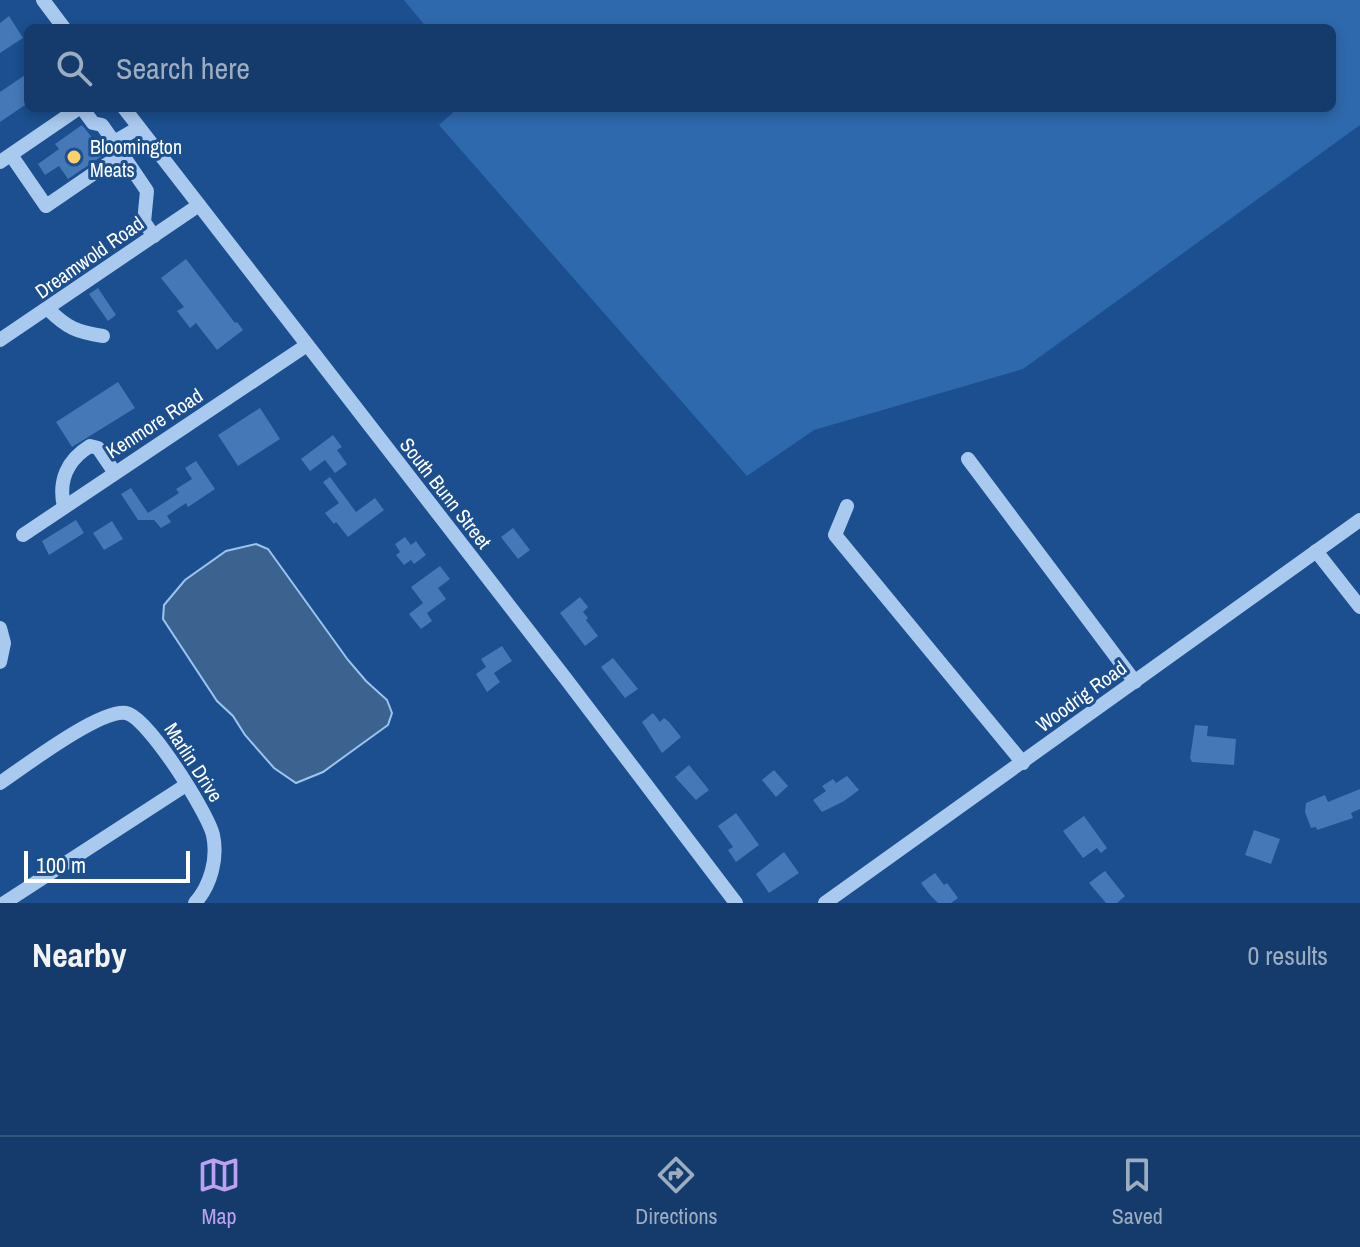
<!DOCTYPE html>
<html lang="en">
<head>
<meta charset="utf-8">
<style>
  :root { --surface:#143b6b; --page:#214673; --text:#f1f3f6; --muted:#9dadc1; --line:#33557e; --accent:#bca0f2 }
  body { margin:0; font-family:"Archivo Narrow",sans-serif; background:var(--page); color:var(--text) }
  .scale { position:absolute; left:24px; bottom:20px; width:166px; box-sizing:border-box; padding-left:8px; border:4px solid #fff; border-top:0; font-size:22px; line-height:28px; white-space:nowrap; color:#fff; -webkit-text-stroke:6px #1b4f8f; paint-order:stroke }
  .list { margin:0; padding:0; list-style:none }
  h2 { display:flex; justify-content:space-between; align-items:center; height:104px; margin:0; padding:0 32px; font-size:34px }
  h2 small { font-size:26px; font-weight:400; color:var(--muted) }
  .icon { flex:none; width:44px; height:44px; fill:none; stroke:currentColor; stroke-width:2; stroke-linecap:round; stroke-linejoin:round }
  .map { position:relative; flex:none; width:1360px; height:903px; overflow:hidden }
  .search { position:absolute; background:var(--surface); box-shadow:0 4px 12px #0003; left:24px; right:24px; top:24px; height:88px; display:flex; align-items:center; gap:20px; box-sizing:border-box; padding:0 28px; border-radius:12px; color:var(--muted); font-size:30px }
  .sheet { height:232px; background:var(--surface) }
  nav { display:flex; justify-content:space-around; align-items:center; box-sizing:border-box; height:112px; border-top:2px solid var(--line); background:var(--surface); font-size:22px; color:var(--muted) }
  nav a { display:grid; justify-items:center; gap:4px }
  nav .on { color:var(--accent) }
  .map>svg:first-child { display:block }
  .green { fill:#2e69ad }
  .water { fill:#3c6290; stroke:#9cc4f0; stroke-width:2 }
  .building { fill:#4478b7 }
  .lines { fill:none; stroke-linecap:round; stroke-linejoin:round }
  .minor { stroke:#a9c9ee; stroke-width:14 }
  .poi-dot { fill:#ffd166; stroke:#1b4f8f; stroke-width:3 }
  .labels { text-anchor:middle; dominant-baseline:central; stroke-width:6; stroke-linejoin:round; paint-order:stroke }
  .poi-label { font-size:20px; fill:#fff; stroke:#1b4f8f; text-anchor:start }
  .street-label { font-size:20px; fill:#fff; stroke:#1b4f8f }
</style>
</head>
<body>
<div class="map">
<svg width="1360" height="903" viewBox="0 0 1360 903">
  <rect width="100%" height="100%" fill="#1b4f8f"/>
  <path class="green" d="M404 0H1360V125L1023 369 814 430 747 476 439 125 458 108H1332V28H427Z"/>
  <path class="water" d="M256 544 268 549 348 660 366 681 387 700 392 713 388 725 323 772 296 783 274 768 245 735 233 716 217 701 163 619 164 605 185 580 226 551Z"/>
  <g class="building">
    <path d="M9 16 23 38 0 53V23Z"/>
    <path d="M28 73V103L0 122V92Z"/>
    <path d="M82 125 105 154 68 179 59 166 45 175 38 164 59 149 55 144Z"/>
    <path d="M186 259 235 323 237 322 243 330 217 350 196 323 190 328 177 311 184 307 161 278Z"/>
    <path d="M98 288 116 315 108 321 89 294Z"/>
    <path d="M118 382 135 408 72 447 56 422Z"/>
    <path d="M260 408 280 439 238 466 218 435Z"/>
    <path d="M333 435 342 447 337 450 347 464 335 473 325 460 310 471 301 459Z"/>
    <path d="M196 461 215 489 188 507 186 503 167 516 171 522 161 528 154 520H138L121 494 131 488 148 513 179 493 176 489 192 479 185 468Z"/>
    <path d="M330 477 356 512 375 498 384 510 348 537 336 522 334 524 325 513 339 503 323 482Z"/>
    <path d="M76 520 84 533 49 555 42 541Z"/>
    <path d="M112 521 123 539 104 550 93 533Z"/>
    <path d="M513 528 530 550 518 559 501 537Z"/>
    <path d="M405 537 411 545 416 541 426 555 414 564 411 560 404 565 396 555 400 552 395 544Z"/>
    <path d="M440 566 450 579 438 588 446 599 427 613 432 621 421 629 409 614 423 603 411 587Z"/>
    <path d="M580 597 588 607 583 612 588 618 586 620 598 636 585 646 560 613Z"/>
    <path d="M502 646 512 661 494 673 500 682 487 692 476 674 486 667 481 659Z"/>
    <path d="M613 658 638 689 625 698 601 667Z"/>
    <path d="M653 713 660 722 664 718 669 722 681 737 662 753 642 722Z"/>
    <path d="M1195 725 1208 726 1207 736 1236 739 1234 765 1192 762 1190 758Z"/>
    <path d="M689 765 709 790 696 800 675 777Z"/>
    <path d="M774 770 788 786 776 797 762 780Z"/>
    <path d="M847 776 859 790 844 801 822 812 813 800 826 791 822 786 833 779 836 783Z"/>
    <path d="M1360 789V809L1351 813 1353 818 1317 830 1316 827 1311 828 1305 812 1306 803 1325 795 1328 802Z"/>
    <path d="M736 813 759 845 736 862 728 850 733 847 718 826Z"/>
    <path d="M1084 816 1107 848 1101 853 1097 848 1083 858 1063 831Z"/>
    <path d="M1254 830 1280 839 1271 864 1245 855Z"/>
    <path d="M784 852 799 873 769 893 756 874Z"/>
    <path d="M1105 871 1125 896 1117 903H1106L1089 883Z"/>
    <path d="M935 873 944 885 947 883 958 898 951 903H938L930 895 921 883Z"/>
  </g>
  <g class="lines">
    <g class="minor">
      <path d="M43 0 64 28"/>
      <path d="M82 108 93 123 102 125 114 142 138 128"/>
      <path d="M124 108 566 679 736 903"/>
      <path d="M122 154 147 191 144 222 154 236"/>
      <path d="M11 155 46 206 122 154 114 142"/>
      <path d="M0 162 79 108"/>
      <path d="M48 309C67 328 77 332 103 336"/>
      <path d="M0 340 199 205"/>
      <path d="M968 459 1135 682"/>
      <path d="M847 506 835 535 1023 763"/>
      <path d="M64 507C58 481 67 460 90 446L98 448 115 473"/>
      <path d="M23 535 307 345"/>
      <path d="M1316 551 1360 607"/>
      <path d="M0 628 4 643 0 662"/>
      <path d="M0 783C25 766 100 709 126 713 147 716 208 813 213 835 218 858 211 885 195 903"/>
      <path d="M4 903 186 785"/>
      <path d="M825 903 1360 520"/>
    </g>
  </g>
  <circle class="poi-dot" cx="74" cy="157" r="8"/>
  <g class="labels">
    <g class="poi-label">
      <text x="90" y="146">Bloomington<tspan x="90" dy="23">Meats</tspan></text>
    </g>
    <g class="street-label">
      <text transform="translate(89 257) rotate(-35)">Dreamwold Road</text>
      <text transform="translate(154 423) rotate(-33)">Kenmore Road</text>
      <text transform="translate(446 493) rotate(52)">South Bunn Street</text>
      <text transform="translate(1081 696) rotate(-36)">Woodrig Road</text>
      <text transform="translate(194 762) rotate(57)">Marlin Drive</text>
    </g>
  </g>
</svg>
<div class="scale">100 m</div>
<div class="search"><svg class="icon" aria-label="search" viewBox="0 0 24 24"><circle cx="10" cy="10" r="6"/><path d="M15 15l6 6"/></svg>Search here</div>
</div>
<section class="sheet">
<h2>Nearby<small>0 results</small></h2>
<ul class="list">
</ul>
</section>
<nav>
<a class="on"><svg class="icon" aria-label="map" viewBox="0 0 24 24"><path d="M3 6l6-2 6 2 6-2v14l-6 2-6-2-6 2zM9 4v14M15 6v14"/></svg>Map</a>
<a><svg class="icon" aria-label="directions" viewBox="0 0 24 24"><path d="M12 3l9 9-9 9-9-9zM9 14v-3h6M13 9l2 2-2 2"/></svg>Directions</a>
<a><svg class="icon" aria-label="saved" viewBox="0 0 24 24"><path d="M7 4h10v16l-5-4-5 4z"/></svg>Saved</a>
</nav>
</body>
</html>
